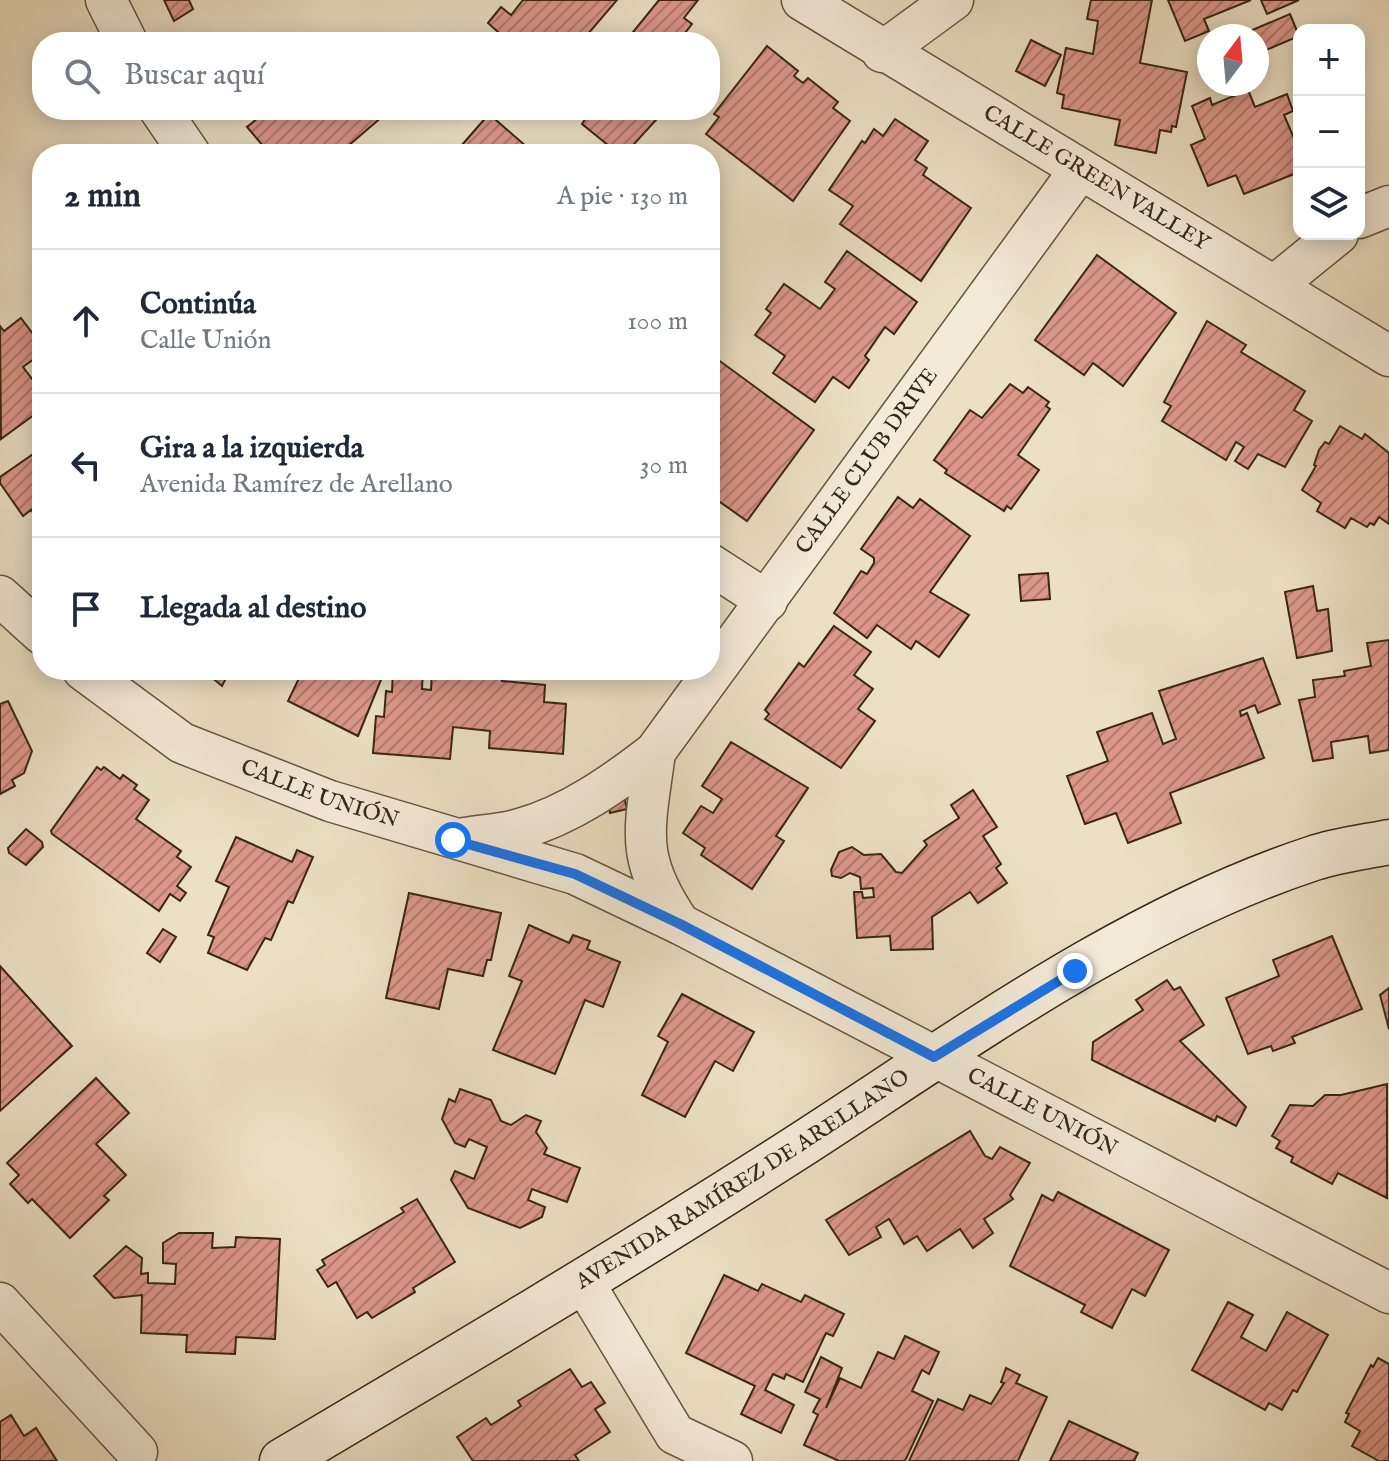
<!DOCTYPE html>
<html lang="es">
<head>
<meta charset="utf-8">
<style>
  :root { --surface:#fff; --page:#f2f2f3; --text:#1f2937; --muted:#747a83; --line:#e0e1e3 }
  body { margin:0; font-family:"IM FELL English",serif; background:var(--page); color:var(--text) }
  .controls { position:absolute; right:24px; top:24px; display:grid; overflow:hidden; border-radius:16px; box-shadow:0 4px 20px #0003 }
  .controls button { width:72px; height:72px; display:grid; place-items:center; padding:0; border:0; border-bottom:2px solid var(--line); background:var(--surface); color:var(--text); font:40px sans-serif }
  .compass { position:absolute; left:1197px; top:24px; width:72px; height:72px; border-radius:50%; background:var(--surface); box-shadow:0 4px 20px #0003; rotate:16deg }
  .stop { position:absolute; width:24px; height:24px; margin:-18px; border:6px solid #1a73e8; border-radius:50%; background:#fff }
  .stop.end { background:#1a73e8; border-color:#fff; box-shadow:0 2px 8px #0008 }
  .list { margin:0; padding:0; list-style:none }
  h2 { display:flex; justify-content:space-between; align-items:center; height:104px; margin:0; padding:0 32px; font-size:34px }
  h2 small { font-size:26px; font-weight:400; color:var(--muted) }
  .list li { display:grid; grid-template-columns:52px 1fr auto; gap:24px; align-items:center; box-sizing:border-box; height:144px; padding:0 32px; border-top:2px solid var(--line) }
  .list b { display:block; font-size:30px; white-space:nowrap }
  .list p { margin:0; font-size:26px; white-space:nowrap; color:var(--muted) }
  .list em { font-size:26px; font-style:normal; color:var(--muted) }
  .icon { flex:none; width:44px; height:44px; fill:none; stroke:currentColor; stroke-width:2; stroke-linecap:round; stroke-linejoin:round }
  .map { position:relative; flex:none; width:1389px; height:1461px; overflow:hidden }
  .search { position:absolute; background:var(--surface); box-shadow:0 4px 20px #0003; left:32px; top:32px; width:688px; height:88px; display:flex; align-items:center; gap:20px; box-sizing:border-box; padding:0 28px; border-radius:32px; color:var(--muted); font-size:30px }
  .panel { position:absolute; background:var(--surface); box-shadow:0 4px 20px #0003; left:32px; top:144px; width:688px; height:536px; border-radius:32px }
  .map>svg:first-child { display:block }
  .building { fill:url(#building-hatch); stroke:#392616; stroke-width:2 }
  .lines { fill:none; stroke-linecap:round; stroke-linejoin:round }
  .street-casing { stroke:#665441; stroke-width:43 }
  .secondary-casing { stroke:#392616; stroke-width:47 }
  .street { stroke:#f3ead8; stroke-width:40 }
  .secondary { stroke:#f3ead8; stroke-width:44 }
  .route { stroke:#1a73e8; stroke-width:10 }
  .labels { text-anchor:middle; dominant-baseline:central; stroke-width:7; stroke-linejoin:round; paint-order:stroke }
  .street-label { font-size:22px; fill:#392616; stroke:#f3ead8 }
</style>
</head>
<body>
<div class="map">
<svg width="1389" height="1461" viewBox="0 0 1389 1461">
  <defs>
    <pattern id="building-hatch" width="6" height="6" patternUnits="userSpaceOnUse" patternTransform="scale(2)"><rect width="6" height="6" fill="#dc9789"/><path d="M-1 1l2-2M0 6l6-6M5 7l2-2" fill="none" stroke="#b37b6f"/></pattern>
  </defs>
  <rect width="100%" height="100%" fill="#ecdfc3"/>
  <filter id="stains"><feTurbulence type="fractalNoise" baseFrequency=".0025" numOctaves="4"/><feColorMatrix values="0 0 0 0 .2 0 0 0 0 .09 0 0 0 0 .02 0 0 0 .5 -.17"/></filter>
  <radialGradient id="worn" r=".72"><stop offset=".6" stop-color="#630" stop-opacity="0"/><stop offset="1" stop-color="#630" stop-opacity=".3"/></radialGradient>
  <g class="building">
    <path d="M164 0H189L193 9 174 21Z"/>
    <path d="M523 0H617L581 42H509L488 23 501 7 511 15Z"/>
    <path d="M659 0H698L684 18 692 24 678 42H625Z"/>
    <path d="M1091 0H1152L1140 63 1187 72 1176 127 1172 126 1171 132 1160 130 1156 153 1115 145 1120 120 1062 108 1064 95 1057 93 1066 48 1093 54 1098 21 1087 19Z"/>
    <path d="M1168 0H1251L1204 19 1209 31 1185 41Z"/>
    <path d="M1261 0H1299L1267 14Z"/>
    <path d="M1290 14 1299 36 1259 53 1257 36 1250 31Z"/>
    <path d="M1031 40 1061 55 1045 86 1016 71Z"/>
    <path d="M767 46 798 71 794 76 803 83 808 78 838 102 833 108 850 121 793 201 706 134 719 117 714 114Z"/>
    <path d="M1248 90 1255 107 1287 94 1293 111 1284 115 1299 150V172L1244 194 1236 175 1208 186 1191 145 1205 139 1192 106 1210 98 1212 105Z"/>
    <path d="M268 110H274L279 116 286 110H390L348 146 352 150 347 154H270L247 127Z"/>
    <path d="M591 110H665L625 154H619L582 124Z"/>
    <path d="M489 114 535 154H454Z"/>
    <path d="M895 119 928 141 915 160 927 168 923 175 971 208 921 281 840 224 853 206 829 190 862 141 865 143 874 129 883 136Z"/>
    <path d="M847 251 917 302 894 334 885 327 865 356 869 360 849 388 833 377 815 402 773 373 785 356 755 335 771 313 766 309 784 284 820 309 835 289 825 282Z"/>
    <path d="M1097 255 1176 313 1123 386 1093 363 1084 375 1035 340Z"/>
    <path d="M21 318 42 346V353L23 367 42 392V409L1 439 0 326 4 331Z"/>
    <path d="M1207 321 1246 345 1241 352 1305 391 1294 410 1312 421 1285 467 1258 454 1248 469 1235 461 1244 447 1236 442 1226 460 1162 421 1171 406 1164 402Z"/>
    <path d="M713 356 814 430 747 521 710 495Z"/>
    <path d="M1010 384 1023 393 1028 387 1049 402 1046 406 1050 409 1018 455 1039 470 1011 509 1007 506 1004 511 945 473 947 470 934 460 970 410 982 418Z"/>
    <path d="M1340 426 1362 439 1365 434 1389 453V524L1379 517 1374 525 1370 523 1367 527 1351 518 1345 528 1317 511 1321 503 1302 490 1316 466 1314 465 1319 450 1325 442 1329 444Z"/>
    <path d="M42 448V524L31 510 23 516 0 483V477Z"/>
    <path d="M898 497 913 508 920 499 970 536 930 592 969 615 939 657 916 641 911 649 877 625 867 638 834 613 861 571 867 574 874 563V558L861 549Z"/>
    <path d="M1048 573 1050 599 1021 601 1019 575Z"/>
    <path d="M1313 586 1317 611 1328 609 1332 651 1297 658 1285 592Z"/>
    <path d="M834 626 871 652 854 675 873 689 858 709 875 721 841 768 765 719 769 714 765 710 799 663 804 667Z"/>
    <path d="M1389 640V750L1370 753 1368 736 1331 742 1333 758 1313 761 1299 700 1315 697 1313 680 1345 676 1344 671 1371 666 1367 643Z"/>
    <path d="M1263 658 1280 704 1258 713 1255 705 1240 711 1241 716 1247 713 1264 758 1170 793 1181 823 1128 843 1116 813 1085 824 1067 776 1108 761 1097 732 1152 713 1163 744 1176 739 1159 691Z"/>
    <path d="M194 670H230L222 686 204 671 200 675Z"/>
    <path d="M303 670H385L358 736 288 701Z"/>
    <path d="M393 670H423L422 689 431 690 432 670H503L502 681 545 685 544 702 566 704 563 754 489 748 490 731 453 727 450 759 373 753 376 716 384 717 386 691 392 692Z"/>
    <path d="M8 701 32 751 24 773 12 780 15 786 0 794V704Z"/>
    <path d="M731 742 808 788 776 836 784 841 752 889 701 855 705 848 683 833 701 806 713 813 722 799 702 786Z"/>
    <path d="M97 767 101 770 104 767 120 779 123 775 137 785 134 789 149 800 136 819 181 851 177 857 191 867 177 886 186 893 180 901 170 894 159 911 52 834 51 831Z"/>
    <path d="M973 790 997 827 983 836 1001 864 996 868 1007 883 978 903 970 892 932 917 933 949 891 950 890 936 857 938 854 892H862L863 898 874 897 873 888 861 889 860 877 850 873 841 878 832 876 831 870 839 852 852 847 864 855 881 854 896 872 902 873 927 845 924 841 959 818 951 805Z"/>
    <path d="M623 792 627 809 610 813 607 796Z"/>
    <path d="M26 829 42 842 43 847 26 865 9 853 8 848Z"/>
    <path d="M236 837 292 862 297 850 313 857 293 903 288 901 271 940 265 938 247 970 208 953 214 937 208 935 229 887 216 881Z"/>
    <path d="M409 893 501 913 491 960H487L483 976 448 969 439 1009 386 998Z"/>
    <path d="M529 925 569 943 573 935 590 941 587 949 620 962 603 1007 585 1000 555 1074 493 1050 522 981 509 976Z"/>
    <path d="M163 929 176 937 160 962 147 953Z"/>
    <path d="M1332 936 1362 1009 1292 1037 1295 1043 1273 1051 1271 1046 1248 1054 1226 998 1279 976 1273 960Z"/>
    <path d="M0 966 72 1046 0 1111Z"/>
    <path d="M1167 980 1174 990 1180 987 1204 1025 1180 1041 1246 1107 1236 1126 1217 1116 1215 1121 1092 1060 1093 1042 1143 1010 1136 1000Z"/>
    <path d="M1389 988V1029L1380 995Z"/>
    <path d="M682 994 754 1032 733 1071 715 1061 685 1117 642 1095 668 1042 658 1036Z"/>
    <path d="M96 1078 129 1113 96 1144 126 1175 104 1196 109 1200 70 1238 32 1199 28 1203 10 1184 19 1175 7 1163Z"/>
    <path d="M1387 1084V1198L1338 1173 1332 1184 1291 1162 1293 1157 1276 1148 1280 1141 1272 1136 1290 1105 1313 1106 1325 1095H1341Z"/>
    <path d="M460 1089 491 1100 501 1121 511 1125 526 1115 541 1121 536 1132 547 1148 544 1154 580 1168 567 1202 532 1189 528 1200 545 1207 542 1217 520 1228 468 1208 451 1180 455 1171 474 1179 487 1147 469 1139 465 1147 455 1143 442 1119 449 1099 455 1102Z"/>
    <path d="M970 1131 985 1156 992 1159 1000 1147 1030 1163 1010 1195 1013 1199 984 1219 993 1233 973 1248 960 1229 927 1251 917 1236 904 1244 889 1219 876 1227 881 1237 849 1255 826 1220Z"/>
    <path d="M1058 1192 1169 1250 1145 1296 1132 1289 1112 1328 1081 1312 1085 1305 1010 1266 1042 1195 1053 1201Z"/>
    <path d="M417 1199 455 1262 413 1288 415 1292 372 1318 367 1312 357 1318 336 1282 328 1287 317 1270 325 1265 322 1260 404 1212 401 1208Z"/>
    <path d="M179 1233H213L212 1248 235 1247 236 1237 280 1239 275 1339 236 1337 235 1354 186 1352 187 1335 141 1333 142 1295 114 1298 94 1276 126 1246 142 1258 141 1274 148 1273V1283L175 1284 176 1264 163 1263V1243Z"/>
    <path d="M724 1275 758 1291 762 1284 801 1302 805 1295 844 1314 833 1336 826 1333 803 1382 786 1374 784 1379 773 1374 765 1390 794 1405 781 1433 741 1414 755 1386 686 1353Z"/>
    <path d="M1228 1302 1253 1315 1241 1337 1266 1351 1287 1312 1328 1335 1297 1392 1293 1390 1282 1410 1269 1403 1265 1410 1192 1370Z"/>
    <path d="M905 1336 939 1352 929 1374 922 1370 912 1391 933 1401 905 1461H839L804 1445 818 1415 813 1412 820 1399 805 1392 821 1357 842 1368 826 1408 840 1378 861 1388 878 1352 894 1359Z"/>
    <path d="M1378 1358 1389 1364V1461H1379L1352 1446 1360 1431 1345 1422 1349 1414 1346 1413 1371 1365 1373 1367Z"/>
    <path d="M1006 1368 1020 1375 1016 1383 1047 1397 1018 1461H909L938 1399 963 1410 970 1395 991 1404 1004 1383 1001 1382Z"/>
    <path d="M570 1369 582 1387 591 1382 605 1403 595 1409 610 1432 575 1455 579 1461H473L457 1437 486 1418 491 1425 521 1406 518 1401Z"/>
    <path d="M11 1415 24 1436 36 1428 57 1461H0V1422Z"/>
    <path d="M1069 1421 1138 1453 1134 1461H1050Z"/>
  </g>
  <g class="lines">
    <defs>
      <g id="street">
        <path d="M106 0 127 42"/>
        <path id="s1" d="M802 0 1389 356"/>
        <path d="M882 52 953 0"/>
        <path d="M160 110 190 154"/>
        <path d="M1359 218 1389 206"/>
        <path d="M1274 286 1338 234"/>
        <path d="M710 564 767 601"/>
        <path d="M0 596 42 634"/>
        <path id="s2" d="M83 670 182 743 330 801 575 874 680 924 1389 1293"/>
        <path d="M655 752C645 830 633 856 680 924"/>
        <path id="s3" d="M465 838C483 835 503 834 520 829 570 815 615 783 655 752L1079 171"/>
        <path d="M584 1283 675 1434 732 1461"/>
        <path d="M0 1303 137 1452"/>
      </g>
      <g id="secondary">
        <path id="s4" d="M282 1461C453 1360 623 1259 790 1152 955 1046 1127 919 1314 858 1338 850 1364 847 1389 842"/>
      </g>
    </defs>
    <use href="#street" class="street-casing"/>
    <use href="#secondary" class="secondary-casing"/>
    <use href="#street" class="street"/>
    <use href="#secondary" class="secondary"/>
  </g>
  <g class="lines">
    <path class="route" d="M453 840 575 874 680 924 934 1057 1075 971"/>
  </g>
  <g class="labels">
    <g class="street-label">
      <text stroke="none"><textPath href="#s1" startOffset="344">CALLE GREEN VALLEY</textPath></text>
      <text stroke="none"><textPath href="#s3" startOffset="572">CALLE CLUB DRIVE</textPath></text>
      <text stroke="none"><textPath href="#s2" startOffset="270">CALLE UNIÓN</textPath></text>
      <text stroke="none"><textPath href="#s2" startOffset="1062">CALLE UNIÓN</textPath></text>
      <text stroke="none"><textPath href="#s4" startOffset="540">AVENIDA RAMÍREZ DE ARELLANO</textPath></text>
    </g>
  </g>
  <rect width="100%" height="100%" filter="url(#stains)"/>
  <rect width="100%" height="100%" fill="url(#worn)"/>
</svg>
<div class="controls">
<button>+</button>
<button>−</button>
<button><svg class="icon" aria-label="layers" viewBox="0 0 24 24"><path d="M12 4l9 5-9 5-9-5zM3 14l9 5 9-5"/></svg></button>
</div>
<svg class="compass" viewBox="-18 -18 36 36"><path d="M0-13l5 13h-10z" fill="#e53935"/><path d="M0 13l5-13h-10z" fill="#747a83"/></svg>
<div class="stop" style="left:453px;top:840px"></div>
<div class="stop end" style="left:1075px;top:971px"></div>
<div class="search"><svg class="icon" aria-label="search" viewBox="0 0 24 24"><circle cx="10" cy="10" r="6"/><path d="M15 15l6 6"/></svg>Buscar aquí</div>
<section class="panel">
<h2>2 min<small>A pie · 130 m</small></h2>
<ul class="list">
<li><svg class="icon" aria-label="ahead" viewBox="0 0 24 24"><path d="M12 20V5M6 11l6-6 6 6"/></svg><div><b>Continúa</b><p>Calle Unión</p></div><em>100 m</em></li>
<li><svg class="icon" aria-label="left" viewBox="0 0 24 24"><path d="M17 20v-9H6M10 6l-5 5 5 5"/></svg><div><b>Gira a la izquierda</b><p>Avenida Ramírez de Arellano</p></div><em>30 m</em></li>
<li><svg class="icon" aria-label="arrive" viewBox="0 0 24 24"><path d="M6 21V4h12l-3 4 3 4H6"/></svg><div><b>Llegada al destino</b></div></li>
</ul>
</section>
</div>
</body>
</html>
